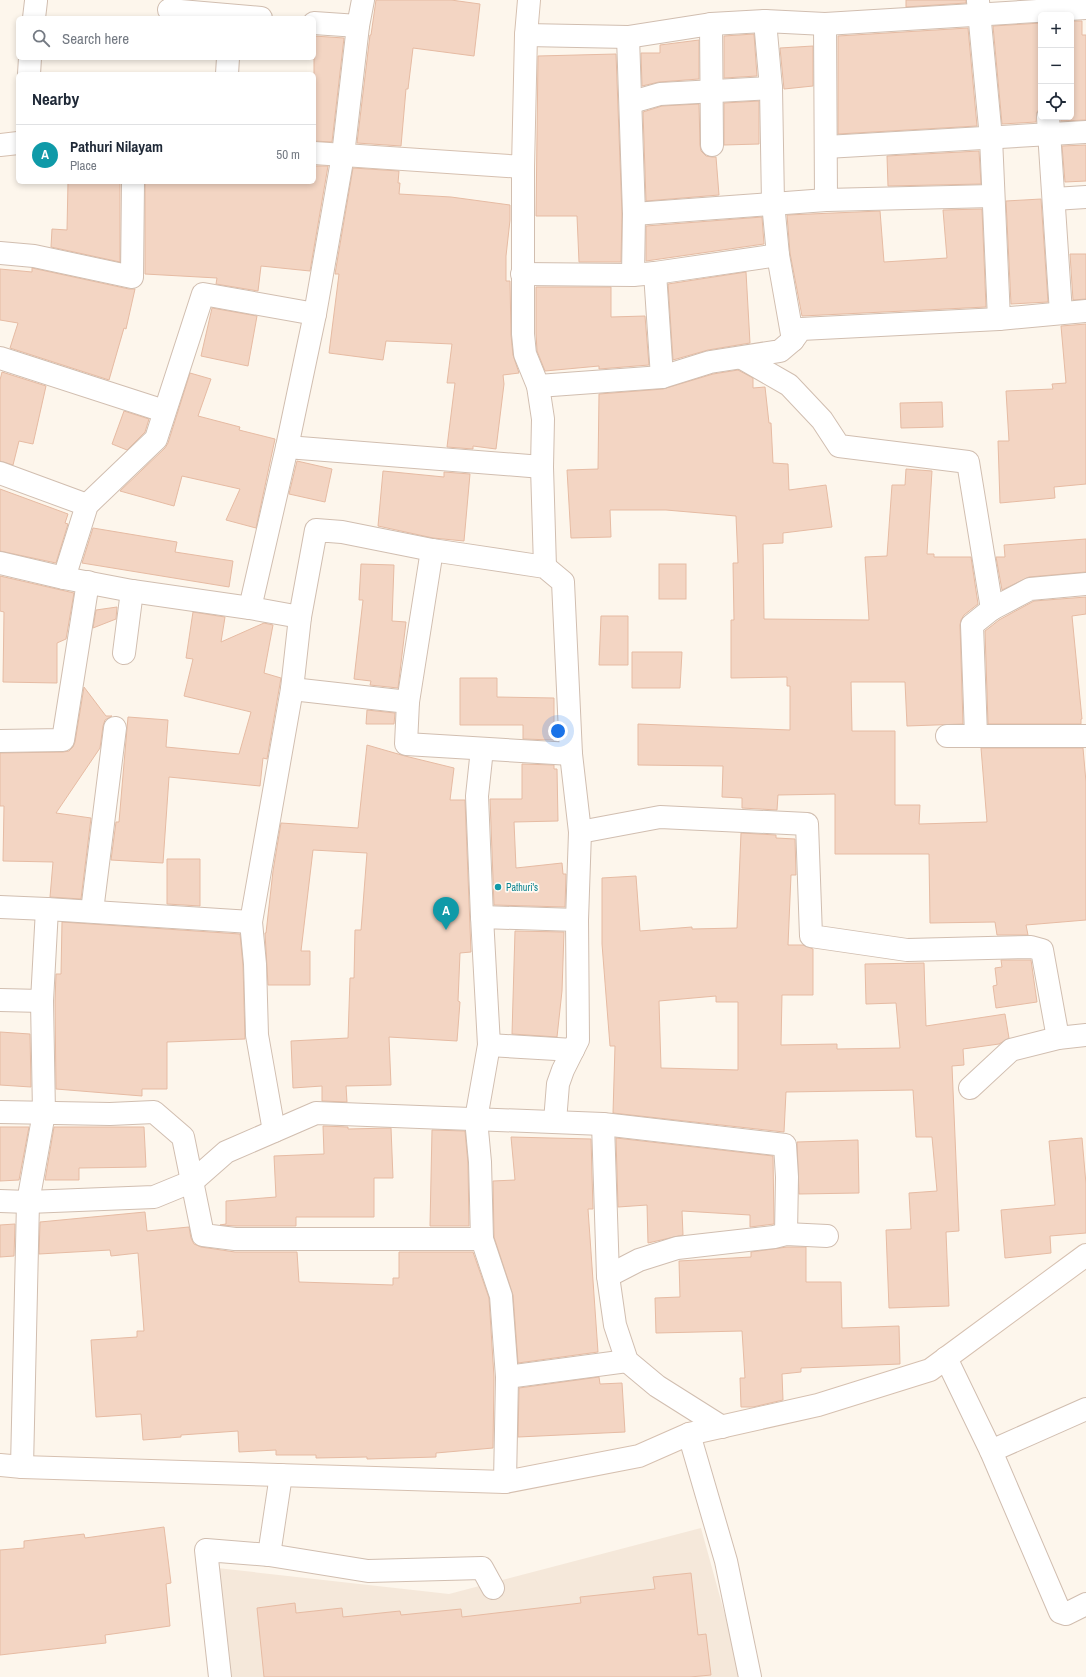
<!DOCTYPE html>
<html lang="en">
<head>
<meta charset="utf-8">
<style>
  :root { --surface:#fff; --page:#f2f2f3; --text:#1f2937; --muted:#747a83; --line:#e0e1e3; --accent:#7c3aed }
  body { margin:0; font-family:"Archivo Narrow",sans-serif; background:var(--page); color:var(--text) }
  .controls { position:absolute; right:12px; top:12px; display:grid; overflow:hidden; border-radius:6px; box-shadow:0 2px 6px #0003 }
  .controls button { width:36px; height:36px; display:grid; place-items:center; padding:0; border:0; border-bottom:1px solid var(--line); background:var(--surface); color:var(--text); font:20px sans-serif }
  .you { position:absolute; left:558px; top:731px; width:14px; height:14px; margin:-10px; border:3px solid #fff; border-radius:50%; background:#1a73e8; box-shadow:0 0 0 6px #1a73e833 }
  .badge { display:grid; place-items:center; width:26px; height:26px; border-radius:50%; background:var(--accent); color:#fff; font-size:13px; font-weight:700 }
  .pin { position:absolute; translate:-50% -33px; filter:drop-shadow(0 1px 2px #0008) }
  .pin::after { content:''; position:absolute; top:21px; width:14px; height:12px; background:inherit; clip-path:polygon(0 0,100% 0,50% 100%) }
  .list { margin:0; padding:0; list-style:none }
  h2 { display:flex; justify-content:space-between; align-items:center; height:52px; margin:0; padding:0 16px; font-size:17px }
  h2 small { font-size:13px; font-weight:400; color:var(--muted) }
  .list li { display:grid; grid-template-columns:26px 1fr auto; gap:12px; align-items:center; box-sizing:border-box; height:60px; padding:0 16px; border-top:1px solid var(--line) }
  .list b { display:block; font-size:15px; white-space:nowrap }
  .list p { margin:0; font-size:13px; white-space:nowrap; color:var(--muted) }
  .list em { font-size:13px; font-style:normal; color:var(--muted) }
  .icon { flex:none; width:22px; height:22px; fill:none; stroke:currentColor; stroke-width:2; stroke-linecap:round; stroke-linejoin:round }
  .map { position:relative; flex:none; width:1086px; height:1677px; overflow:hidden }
  .search { position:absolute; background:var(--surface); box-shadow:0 2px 6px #0003; left:16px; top:16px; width:300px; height:44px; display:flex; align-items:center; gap:10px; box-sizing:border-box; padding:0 14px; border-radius:6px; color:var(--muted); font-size:15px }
  .panel { position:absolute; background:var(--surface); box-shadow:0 2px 6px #0003; left:16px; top:72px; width:300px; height:112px; border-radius:6px }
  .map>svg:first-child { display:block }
  .residential { fill:#f5e8da }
  .building { fill:#f3d5c3; stroke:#e6bba3; fill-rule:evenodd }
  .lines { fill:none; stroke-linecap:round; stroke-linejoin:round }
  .street-casing { stroke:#d1beb0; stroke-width:24 }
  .secondary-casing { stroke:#d6c0b0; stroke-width:24 }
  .street { stroke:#fff; stroke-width:22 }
  .secondary { stroke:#fff; stroke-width:22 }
  .culture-dot { fill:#0f9aa8; stroke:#fffaf3; stroke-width:1.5 }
  .labels { text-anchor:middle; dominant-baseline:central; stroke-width:3.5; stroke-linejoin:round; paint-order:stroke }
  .culture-label { font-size:10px; fill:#0d838f; stroke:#fffaf3; text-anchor:start }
</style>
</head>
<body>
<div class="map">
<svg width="1086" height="1677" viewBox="0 0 1086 1677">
  <rect width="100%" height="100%" fill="#fdf6ec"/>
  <path class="residential" d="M701 1528 742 1677H229L217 1568 449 1594Z"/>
  <g class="building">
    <path d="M376 0H451L480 4 474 56 413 48 408 89H406L401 146 357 143 370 35H371Z"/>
    <path d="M906 0H966V3L906 7Z"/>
    <path d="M1071 21H1082V35H1086V120L1061 121V117H1071Z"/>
    <path d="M1041 23V107L1037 112 1036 122 1002 124 993 26Z"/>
    <path d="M968 28 977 126 838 134V36Z"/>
    <path d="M754 34 757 76 724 78V36Z"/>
    <path d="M314 36 344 38 332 142 314 141Z"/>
    <path d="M699 40V79L659 82 642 86 641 53H660V45Z"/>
    <path d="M813 46V86L784 89 780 48Z"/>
    <path d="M616 54 622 214 621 262H579L577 216H536L538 56Z"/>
    <path d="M759 101V144L724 145V103Z"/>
    <path d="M699 104 700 145 701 151 706 156 712 157H716L719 195 646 201 643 112 662 106Z"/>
    <path d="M1086 145V181L1065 182 1062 146Z"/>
    <path d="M979 151 981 184 888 186 887 156Z"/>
    <path d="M314 166H328L310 271 261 266 258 291 216 284 217 278 145 274V182H314Z"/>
    <path d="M353 168 399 171 398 183H400L399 194 451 197 510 205V220L506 256V281H510L511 335 513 355 519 373 503 375 504 384 496 449 473 446V449L447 447 455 383H447L452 344 386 341 383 360 329 353 339 274H335Z"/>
    <path d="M68 182H120V262L51 247 52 229 67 230Z"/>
    <path d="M1041 199 1048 302 1011 304 1006 201Z"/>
    <path d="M982 209 986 307 802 316 790 253 787 215 880 211 884 262 947 258 943 210Z"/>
    <path d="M762 217 764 244 646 261V226Z"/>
    <path d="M1070 254H1086V299L1073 300Z"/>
    <path d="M32 268 129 289H135L126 329 124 328 109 380 10 348 18 323 0 320V269L32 272Z"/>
    <path d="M746 272 750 343 708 350 673 360 668 284Z"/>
    <path d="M536 287H611V317L645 316 649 365 599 369V366L545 371 537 351 536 333Z"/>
    <path d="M212 308 257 316 248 366 201 356Z"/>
    <path d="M1086 324V484L1054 487 1055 498 1000 503 998 441H1009L1006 391 1053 389 1052 384 1066 383 1061 326Z"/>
    <path d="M738 370 753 378V388L765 387 769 423H771L773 463 788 464 789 490 826 485 832 527 783 533V543L763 544 764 619 869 620 865 557 887 556 892 485H905L906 469 932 471 927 554H934V557H971L978 604 964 615 961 620 960 625 963 724 907 726 905 682H851L852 731H895V805H920L919 824 987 822 981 748H1083L1086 782V920L1026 925 1028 935H997L995 922 930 923 929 854H835V794L778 795 777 810 742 808V798L722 797 723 766 638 765V724L790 730V686H787V677L731 678V620H734L733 563H738L736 516 666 510H610L611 537 571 538 567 470 598 469 599 394 663 389 713 374Z"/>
    <path d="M2 372 46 386 33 444 19 441 13 465 0 461V380Z"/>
    <path d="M190 373 211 379 198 416 240 427 239 430 275 439 256 528 226 520 240 489 182 476 174 506 120 491 165 448 168 443Z"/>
    <path d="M942 402 943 427 901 428 900 403Z"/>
    <path d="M124 411 149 419 145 432 127 450 112 444Z"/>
    <path d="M297 461 332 469 325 502 289 494Z"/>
    <path d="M383 471 444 477V472L470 474 464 541 433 538 378 526Z"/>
    <path d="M0 489 68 514 65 523 68 524 56 563 0 551Z"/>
    <path d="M93 528 177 542 175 552 233 561 229 587 82 563Z"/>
    <path d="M1086 539V572L1029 577 1002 590 996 557H1005L1004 545Z"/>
    <path d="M361 564 394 565 392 621 406 622 398 688 370 685 371 681 354 679 363 600H359Z"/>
    <rect x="659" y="564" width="27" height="35"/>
    <path d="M0 576 74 593 66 639 57 643V683L3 682 4 612 0 611Z"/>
    <path d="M1086 597V614L1072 616 1082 719H1081V724H988L985 631 999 620 1034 601Z"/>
    <path d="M117 607 116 619 93 628 96 610Z"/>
    <path d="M193 612 225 617 221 642 264 623 273 625 264 673 281 678 267 759 263 758 260 786 169 777 163 863 111 860 116 822H119L128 717 168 720 166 747 239 754 251 712 184 696 193 659 186 658Z"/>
    <path d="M601 616H628V665H599Z"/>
    <path d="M632 652H682L680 688H632Z"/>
    <path d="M460 678H497V697L554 698V740L523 739V725H460Z"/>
    <path d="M84 687 106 716H112L105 720 103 726 100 748 56 813 91 818 81 899 50 897 53 862 3 861 4 806H0V753L63 752 69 751 73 747 75 742Z"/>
    <path d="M367 710 395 713 394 724H366Z"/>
    <path d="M367 745 405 756 454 768 450 800H465L471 952 460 953 458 1001 460 1002 457 1041 389 1037 391 1085 346 1086 347 1102 322 1101V1086L293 1088 291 1041 348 1038 350 978H354L355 930H361L367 853 313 850 301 951H310V985H268L265 933H266L273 871 281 823 358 828Z"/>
    <path d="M522 764 554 765V769H557L558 821 514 822 516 868 562 863 563 874H566L565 907 494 905 490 799H522Z"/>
    <path d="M741 833 776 835V838L795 839 796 875H791L788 945H803L813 949V995H782L781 1045 837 1044V1049L900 1048 896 1003 866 1004 865 964 924 963 926 1026 1005 1014 1009 1038 999 1044 963 1049 964 1065 952 1066 959 1231 946 1232 949 1306 889 1308 886 1230 911 1229 909 1193 937 1191 932 1137H916L913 1090 786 1092 784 1132 613 1113 615 1046H610L602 944V878L636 876 640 931 692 927V929L737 928ZM716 996V1002H738V1070L661 1068 659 1001Z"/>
    <path d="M167 859H200V906L167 904Z"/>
    <path d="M62 922 240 934 243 965 245 1039 167 1042V1089H142V1096L56 1089 55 1001 56 974H61Z"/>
    <path d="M515 931 564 932 562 991 557 1037 512 1034Z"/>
    <path d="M1001 960H1031L1037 1002 996 1008 993 986 997 985 995 968 1002 967Z"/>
    <path d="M0 1032 30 1034 31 1087 0 1085Z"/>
    <path d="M323 1126 348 1127V1129L391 1128 393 1178H374V1217H296V1226H236L220 1225 226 1224V1201L276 1197 274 1156 324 1154Z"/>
    <path d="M0 1127H29L19 1180 0 1181Z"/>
    <path d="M54 1127H144L146 1167 79 1168V1180H45Z"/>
    <path d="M432 1130 465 1131 468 1163 469 1226H430Z"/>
    <path d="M511 1137 591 1139 593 1209H588L598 1352 518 1363 513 1295 494 1237 493 1181 515 1180Z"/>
    <path d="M616 1138 773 1156 774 1224 750 1227V1215L682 1211 683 1235 648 1243 647 1205 618 1207Z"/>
    <path d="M1082 1138 1086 1184V1233L1050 1236 1051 1253 1005 1258 1001 1210 1055 1205 1049 1141Z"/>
    <path d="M858 1140 859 1193 799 1194 797 1142Z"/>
    <path d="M145 1212 147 1231 189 1227 191 1238 194 1244 201 1247 235 1252H297L299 1282 393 1285V1278H399V1252H473L489 1298 494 1377 493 1448 436 1453V1457L367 1459V1457L316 1458V1455H276V1450L239 1452 238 1431 181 1435V1437L143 1440 141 1414 96 1417 91 1340 137 1337V1331H144L138 1253 111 1256 110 1250 39 1254 40 1222Z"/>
    <path d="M15 1224 14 1256 0 1257V1225Z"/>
    <path d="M787 1247H806V1282H841L842 1328 899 1326 900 1364 801 1368V1372L782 1374 783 1400 753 1407H741L740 1378H745L742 1331 656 1333 655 1298 680 1297 679 1261 751 1257V1252Z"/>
    <path d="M599 1377 600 1384 622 1383 625 1432 518 1437 519 1388Z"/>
    <path d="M164 1527 171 1583 166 1584 170 1626 105 1635 106 1643 0 1655V1550L24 1548V1541L84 1534 85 1538Z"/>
    <path d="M691 1573 698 1635 706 1634 711 1675 690 1677H264L257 1608 295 1603 296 1613 342 1608 343 1617 400 1611 401 1615 461 1609 462 1617 581 1603 580 1597 655 1589 653 1577Z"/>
  </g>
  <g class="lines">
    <defs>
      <g id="street">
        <path d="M978 1 991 138 999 319"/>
        <path d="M169 10 261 18"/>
        <path d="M34 18 36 1"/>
        <path d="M765 21 771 88 773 203 778 255 793 340"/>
        <path d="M314 23 358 26 363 0"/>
        <path d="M711 24 712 145"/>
        <path d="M825 24 826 200"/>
        <path d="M526 35 628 37 711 24 765 21 825 24 1086 8"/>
        <path d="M628 37 634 214 633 275"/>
        <path d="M29 74 30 58"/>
        <path d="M227 74 228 58"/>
        <path d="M632 102 660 94 771 88"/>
        <path d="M1048 117 1061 313"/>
        <path d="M826 147 1086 132"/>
        <path d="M523 167V334L525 354 538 386 543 419 542 467 545 567"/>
        <path d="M1054 199 1086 197"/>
        <path d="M634 214 826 200 993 196"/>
        <path d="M0 253 34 256 132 277 133 182"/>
        <path d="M655 273 662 377"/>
        <path d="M522 274 633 275 655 273 778 255"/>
        <path d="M0 358 164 411"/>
        <path d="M742 358 789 385 822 420 839 446 968 462 992 609"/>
        <path d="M538 386 662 377 710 362 780 351 793 340 801 329 999 319 1086 311"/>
        <path d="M287 447 315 314 343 155 358 26"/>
        <path d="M0 473 87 505"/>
        <path d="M432 550 408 702 406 744 571 754"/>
        <path d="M0 563 64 578 132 591 250 608 300 617"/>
        <path d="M64 578 87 505 156 439 203 294 315 314"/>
        <path d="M250 608 287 447 542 467"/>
        <path d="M124 653 132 591"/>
        <path d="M292 689 408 702"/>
        <path d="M976 735 972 625 992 609 1030 589 1086 584"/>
        <path d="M947 736H1086"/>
        <path d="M0 741 63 740 88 582"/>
        <path d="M580 832 660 817 807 824 811 936 907 950 1031 947 1042 950 1058 1038"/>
        <path d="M0 907 47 909 251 922"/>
        <path d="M92 911 115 728"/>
        <path d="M482 917 477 796 482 749"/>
        <path d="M0 1000 42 1001"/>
        <path d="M489 1045 573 1050"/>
        <path d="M970 1088 1011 1050 1058 1038 1086 1035"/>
        <path d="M0 1112 110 1114 154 1112 183 1137 203 1235 235 1239H482"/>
        <path d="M603 1124 608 1276 615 1325 627 1361 657 1386 722 1427"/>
        <path d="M274 1131 257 1035 255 964 251 922 292 689 300 617 316 530 342 532 432 550 545 567 563 582 571 754 580 832 577 920 578 1040 563 1070 558 1084 555 1121"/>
        <path d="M0 1201 28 1202 154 1197 193 1181 226 1152 316 1113 603 1124 785 1145 787 1177 786 1234"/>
        <path d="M608 1276 639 1260 677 1248 774 1237 786 1234 827 1236"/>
        <path d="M946 1358 991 1451 1060 1612 1066 1614 1086 1604"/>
        <path d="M507 1377 627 1361"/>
        <path d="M689 1434 726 1561 750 1677"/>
        <path d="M991 1451 1086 1409"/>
        <path d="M22 1467 28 1202 44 1113 42 1001 47 909"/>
        <path d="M505 1482 507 1377 501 1296 482 1239 480 1162 476 1119 489 1045 482 917 577 920"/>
        <path d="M269 1555 281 1475"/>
        <path d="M220 1677 206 1550 269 1555 368 1571 482 1568 493 1588"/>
      </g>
      <g id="secondary">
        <path d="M0 145 18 143"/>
        <path d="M314 153 523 167 526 35 529 0"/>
        <path d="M0 1465 22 1467 505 1482 639 1456 689 1434 818 1405 930 1370 1086 1255"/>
      </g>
    </defs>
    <use href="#street" class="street-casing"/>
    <use href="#secondary" class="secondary-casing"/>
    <use href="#street" class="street"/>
    <use href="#secondary" class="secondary"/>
  </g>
  <circle class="culture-dot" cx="498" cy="887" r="4"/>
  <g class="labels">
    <g class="culture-label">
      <text x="506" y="887">Pathuri's</text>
    </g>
  </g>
</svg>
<div class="controls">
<button>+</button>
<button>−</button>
<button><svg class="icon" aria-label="locate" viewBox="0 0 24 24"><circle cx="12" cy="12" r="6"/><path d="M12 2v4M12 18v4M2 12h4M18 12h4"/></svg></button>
</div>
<div class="you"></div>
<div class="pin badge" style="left:446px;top:930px;background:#0f9aa8">A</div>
<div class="search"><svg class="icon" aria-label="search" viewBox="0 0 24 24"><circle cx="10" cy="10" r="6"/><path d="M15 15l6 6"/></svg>Search here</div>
<section class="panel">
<h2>Nearby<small></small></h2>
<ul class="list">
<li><span class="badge" style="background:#0f9aa8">A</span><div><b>Pathuri Nilayam</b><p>Place</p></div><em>50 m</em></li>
</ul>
</section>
</div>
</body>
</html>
